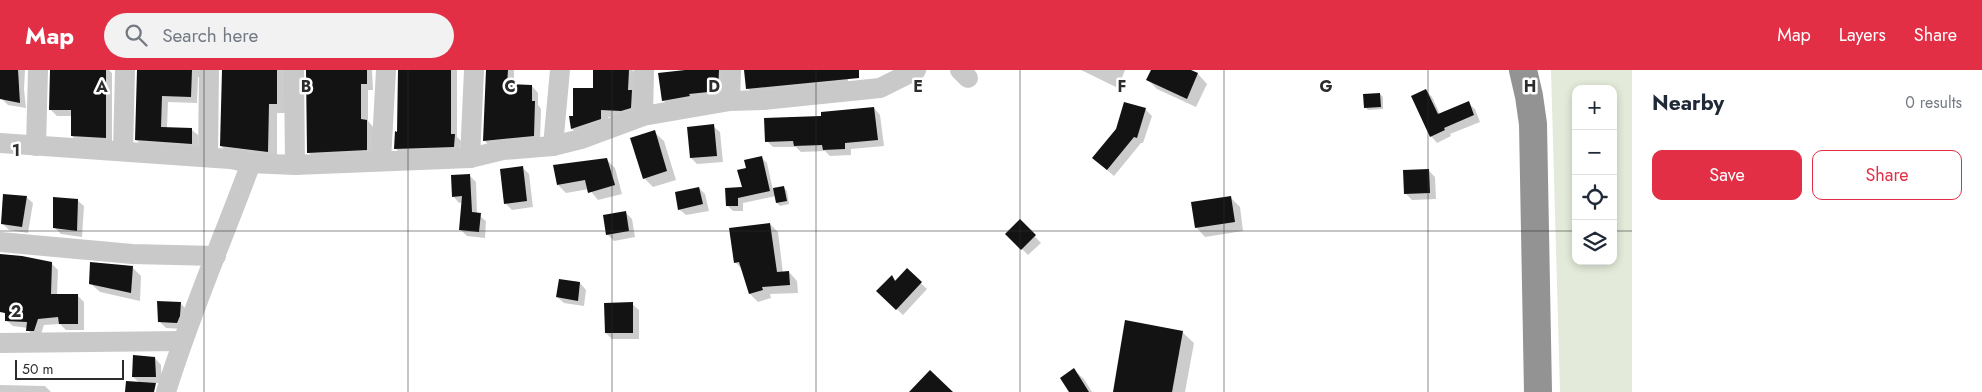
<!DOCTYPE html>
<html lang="en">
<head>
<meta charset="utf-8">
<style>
  :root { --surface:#fff; --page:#f2f2f3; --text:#1f2937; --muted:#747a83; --line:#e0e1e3; --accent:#e22f46 }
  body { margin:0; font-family:Jost,sans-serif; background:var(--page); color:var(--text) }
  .controls { position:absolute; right:15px; top:15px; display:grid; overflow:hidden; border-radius:10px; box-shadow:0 2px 8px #0003 }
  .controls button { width:45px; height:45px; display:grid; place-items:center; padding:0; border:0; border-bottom:1px solid var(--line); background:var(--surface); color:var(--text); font:25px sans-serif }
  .scale { position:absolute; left:15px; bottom:12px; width:109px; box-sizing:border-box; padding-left:5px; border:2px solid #2c2c2c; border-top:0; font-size:14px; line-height:18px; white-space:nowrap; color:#2c2c2c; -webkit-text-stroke:4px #fff; paint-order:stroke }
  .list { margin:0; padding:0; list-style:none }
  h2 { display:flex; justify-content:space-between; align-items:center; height:65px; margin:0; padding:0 20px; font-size:21px }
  h2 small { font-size:16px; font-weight:400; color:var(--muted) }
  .actions { display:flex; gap:10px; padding:15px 20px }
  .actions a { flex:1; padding:11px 0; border:1px solid var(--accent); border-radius:10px; text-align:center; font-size:18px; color:var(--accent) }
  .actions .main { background:var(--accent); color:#fff }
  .icon { flex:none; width:28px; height:28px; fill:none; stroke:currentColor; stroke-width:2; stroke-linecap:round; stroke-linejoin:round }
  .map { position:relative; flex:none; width:1632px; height:322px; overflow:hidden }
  header { display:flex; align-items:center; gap:30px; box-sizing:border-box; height:70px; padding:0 25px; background:var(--accent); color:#fff }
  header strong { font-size:24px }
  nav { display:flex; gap:28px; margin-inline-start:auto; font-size:18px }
  .search { width:350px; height:45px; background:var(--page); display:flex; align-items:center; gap:12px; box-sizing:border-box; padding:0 18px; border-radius:28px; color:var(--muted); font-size:19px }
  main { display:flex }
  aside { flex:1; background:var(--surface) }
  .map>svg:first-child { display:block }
  .green { fill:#e3ead9; fill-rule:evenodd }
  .shadow { fill:#0003 }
  .building { fill:#131313 }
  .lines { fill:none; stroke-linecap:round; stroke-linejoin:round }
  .minor { stroke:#c9c9c9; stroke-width:20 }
  .highway { stroke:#939393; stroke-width:28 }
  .grid { fill:none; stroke:#2c2c2c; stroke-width:1; stroke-opacity:0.55 }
  .grid-label { font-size:16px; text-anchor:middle; font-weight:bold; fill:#2c2c2c; stroke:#fff; stroke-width:5; stroke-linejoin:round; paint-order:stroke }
</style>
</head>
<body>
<header>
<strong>Map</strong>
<div class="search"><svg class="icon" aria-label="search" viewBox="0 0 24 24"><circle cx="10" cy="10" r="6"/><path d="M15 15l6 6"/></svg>Search here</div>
<nav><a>Map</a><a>Layers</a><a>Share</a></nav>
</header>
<main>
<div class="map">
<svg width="1632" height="322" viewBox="0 0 1632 322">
  <rect width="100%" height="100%" fill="#fff"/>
  <path class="green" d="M1551 0H1632V322H1560ZM1576 19H1613V191H1576Z"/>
  <g class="shadow">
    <path d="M0 0H25L24 19 26 38 8 35 1 28Z"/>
    <path d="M51 0H109L112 3V74L78 72 72 66V46H57L50 39Z"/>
    <path d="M138 0H202V7H198L197 33 168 32 167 58 191 59 198 65V80L143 76 136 70Z"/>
    <path d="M223 0H286L285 43H277V90L230 85 221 76Z"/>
    <path d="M308 0H372L373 20H368V51L374 58V87L315 89 308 82Z"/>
    <path d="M400 0H457V67L461 71 460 83 402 85 396 79 399 63Z"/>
    <path d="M487 0H514V16H532L538 23V35L541 39 540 72 490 77 484 70Z"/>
    <path d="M594 0H632L636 3 639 28 629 48 608 47V56L580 66 572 59 570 47H574L594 19Z"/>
    <path d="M694 0H727L726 29 671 38 663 30Z"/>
    <path d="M748 0H847L849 19 757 27 747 18Z"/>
    <path d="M1081 0H1125L1118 18Z"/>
    <path d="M1153 0H1188L1198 4 1207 14 1196 37 1157 19 1148 10Z"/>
    <path d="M1426 20 1432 27 1440 44 1468 33 1475 39 1480 52 1450 64 1451 66 1437 73 1431 66Z"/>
    <path d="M1380 24 1383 27V39L1368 40 1365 37Z"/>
    <path d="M874 38 880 45 884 76 851 79V85L830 86 825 81 801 82 796 77H773L767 71 822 47Z"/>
    <path d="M1145 39 1152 46 1143 73H1141L1114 106 1100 94Z"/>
    <path d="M713 56 720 62 723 92 697 94 691 88Z"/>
    <path d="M654 62 664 71 676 110 653 117 644 108Z"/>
    <path d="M761 87 767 93 773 120 784 118 787 121 789 134 780 136 777 133 776 126 743 133V141H733L727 135 743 119 747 99Z"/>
    <path d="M606 89 615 98 622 124 598 130 589 119 566 123 558 115Z"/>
    <path d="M523 98 529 104 533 137 512 140 505 133Z"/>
    <path d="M1429 101 1435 107 1436 129 1412 130 1405 123Z"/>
    <path d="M470 106 476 112 477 144 486 151 485 168 467 166 461 160 463 132 459 133 453 126Z"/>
    <path d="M699 118 705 124 709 141 686 145 679 139Z"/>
    <path d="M26 127 33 133 28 163 9 160 3 154Z"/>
    <path d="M1230 127 1240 137 1243 161 1205 167 1196 157Z"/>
    <path d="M77 130 84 136 82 167 61 164 54 157Z"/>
    <path d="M625 142 632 149 635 167 614 171 607 164Z"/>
    <path d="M1020 151 1041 173 1028 185 1007 164Z"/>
    <path d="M770 154 778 162 783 203 789 202 797 211 798 223 770 224 771 228 758 232 750 224 743 200 735 192Z"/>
    <path d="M0 185 51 193 58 200 57 225H77L84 232V260H66L60 254 44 255 40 267H34L28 260V258L13 256 6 250 0 219Z"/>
    <path d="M132 197 141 206 140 231 100 222 90 213Z"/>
    <path d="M907 200 927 219 903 245 878 221 892 206 896 211Z"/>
    <path d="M580 213 586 220 584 236 564 233 557 227Z"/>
    <path d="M180 233 187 240 183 259 166 258 159 251Z"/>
    <path d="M632 234 639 240V269H612L606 263Z"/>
    <path d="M1182 262 1194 273 1185 322H1114Z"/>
    <path d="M155 288 161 295 162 313H141L148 322H126L140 313 133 307Z"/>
    <path d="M1074 300 1084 309 1092 322H1070Z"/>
    <path d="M0 315 45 316 51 322H0Z"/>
  </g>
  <g class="building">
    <path d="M0 0H18L20 33 0 29Z"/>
    <path d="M50 0H106V68L71 66V40H49Z"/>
    <path d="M137 0H192L191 27 162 26 161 57 192 58V74L135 70Z"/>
    <path d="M222 0H277V34H269L268 82 220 76Z"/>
    <path d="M306 0H367V14H361V49L367 50V80L307 83Z"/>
    <path d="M398 0H451V64H455L454 77 394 79 395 61 397 62Z"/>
    <path d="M486 0H508L507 14 532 15V31H535L534 66 483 71Z"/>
    <path d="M593 0H629L628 20H632L631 38 621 41 601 40V49L571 59 569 46H573V18H593Z"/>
    <path d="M685 0H719L718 21 689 24 690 26 662 31 658 3Z"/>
    <path d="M744 0H859V8L746 19Z"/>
    <path d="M1151 0H1191L1198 3 1187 29 1146 10Z"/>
    <path d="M1426 19 1438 44 1469 31 1474 45 1444 58 1445 60 1430 67 1411 26Z"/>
    <path d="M1380 23 1381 37 1364 38 1363 24Z"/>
    <path d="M1124 32 1146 38 1137 68 1134 67 1107 100 1092 88 1116 59Z"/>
    <path d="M874 37 878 70 845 73V79L823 80 822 75 794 76 793 71 765 72 764 48 821 46V42Z"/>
    <path d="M714 54 717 86 690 88 687 57Z"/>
    <path d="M655 60 667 101 643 109 630 68Z"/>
    <path d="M762 86 770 121 738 128V136H726L725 118 742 117 737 100 746 98 744 90Z"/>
    <path d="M607 88 615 115 588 123 585 110 557 115 553 95Z"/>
    <path d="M523 96 527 131 504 134 500 99Z"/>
    <path d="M1429 99 1430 123 1404 124 1403 100Z"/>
    <path d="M470 104 472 142 481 143 479 162 459 160 462 126 452 127 451 105Z"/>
    <path d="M784 116 787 131 776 133 773 118Z"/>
    <path d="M699 117 703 134 678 140 675 122Z"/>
    <path d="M3 124 27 126 22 157 1 154Z"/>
    <path d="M1231 126 1235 152 1195 158 1191 132Z"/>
    <path d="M53 127 78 129 77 161 53 158Z"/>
    <path d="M626 141 629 161 606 165 603 145Z"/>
    <path d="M1020 149 1036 165 1021 180 1005 164Z"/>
    <path d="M770 153 777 202 789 201 790 215 762 217 763 220 749 224 739 192 734 193 729 158Z"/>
    <path d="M0 184 22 186 52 192 51 224H78V254H59L58 247 38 249 34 261H26L27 252 5 251V243L0 242Z"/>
    <path d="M90 192 133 196 131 223 89 214Z"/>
    <path d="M907 198 922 212 896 240 876 221 892 205 895 211Z"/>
    <path d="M559 209 580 212 578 231 556 227Z"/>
    <path d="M157 231 181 232 180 246 177 253 158 252Z"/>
    <path d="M633 232V263H605L604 233Z"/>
    <path d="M1125 250 1183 261 1172 322H1113Z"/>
    <path d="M133 285 155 287 156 307H132Z"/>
    <path d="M1074 298 1089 322H1069L1060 308Z"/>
    <path d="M930 300 953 322H909Z"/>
    <path d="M126 311 156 313 154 322H125Z"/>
  </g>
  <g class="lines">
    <g class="minor">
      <path d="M294 0 295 95"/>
      <path d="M960 0 968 8"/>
      <path d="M730 31 731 0"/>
      <path d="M643 46 644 0"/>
      <path d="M0 73 230 89 251 93 295 95 470 88 503 80 553 76 581 69 643 46 730 31 763 30 880 18 916 0"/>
      <path d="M36 76 38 0"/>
      <path d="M553 76 560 0"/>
      <path d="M123 81 125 0"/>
      <path d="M208 87 209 0"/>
      <path d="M470 88 474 0"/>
      <path d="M381 91 386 0"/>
      <path d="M0 172 132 184 216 186"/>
      <path d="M0 273 182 271"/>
      <path d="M166 322C190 244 223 169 251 93"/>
    </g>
    <path class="highway" d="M1523 0 1529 26 1533 54 1538 322"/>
  </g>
  <path class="grid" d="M204 0V322M408 0V322M612 0V322M816 0V322M1020 0V322M1224 0V322M1428 0V322M0 161H1576M1613 161H1632"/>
  <g class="grid-label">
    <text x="102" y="22">A</text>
    <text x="306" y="22">B</text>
    <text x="510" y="22">C</text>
    <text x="714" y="22">D</text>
    <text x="918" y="22">E</text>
    <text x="1122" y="22">F</text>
    <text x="1326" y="22">G</text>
    <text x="1530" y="22">H</text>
    <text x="16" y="86">1</text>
    <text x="16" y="247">2</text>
  </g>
</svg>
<div class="controls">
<button>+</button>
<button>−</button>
<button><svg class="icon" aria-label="locate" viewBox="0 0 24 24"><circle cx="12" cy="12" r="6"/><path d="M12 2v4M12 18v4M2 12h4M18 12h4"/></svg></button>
<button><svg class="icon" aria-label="layers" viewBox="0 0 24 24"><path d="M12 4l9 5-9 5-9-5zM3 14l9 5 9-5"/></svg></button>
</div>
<div class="scale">50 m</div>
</div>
<aside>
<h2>Nearby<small>0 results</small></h2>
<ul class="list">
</ul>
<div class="actions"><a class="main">Save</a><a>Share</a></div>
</aside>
</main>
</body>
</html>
